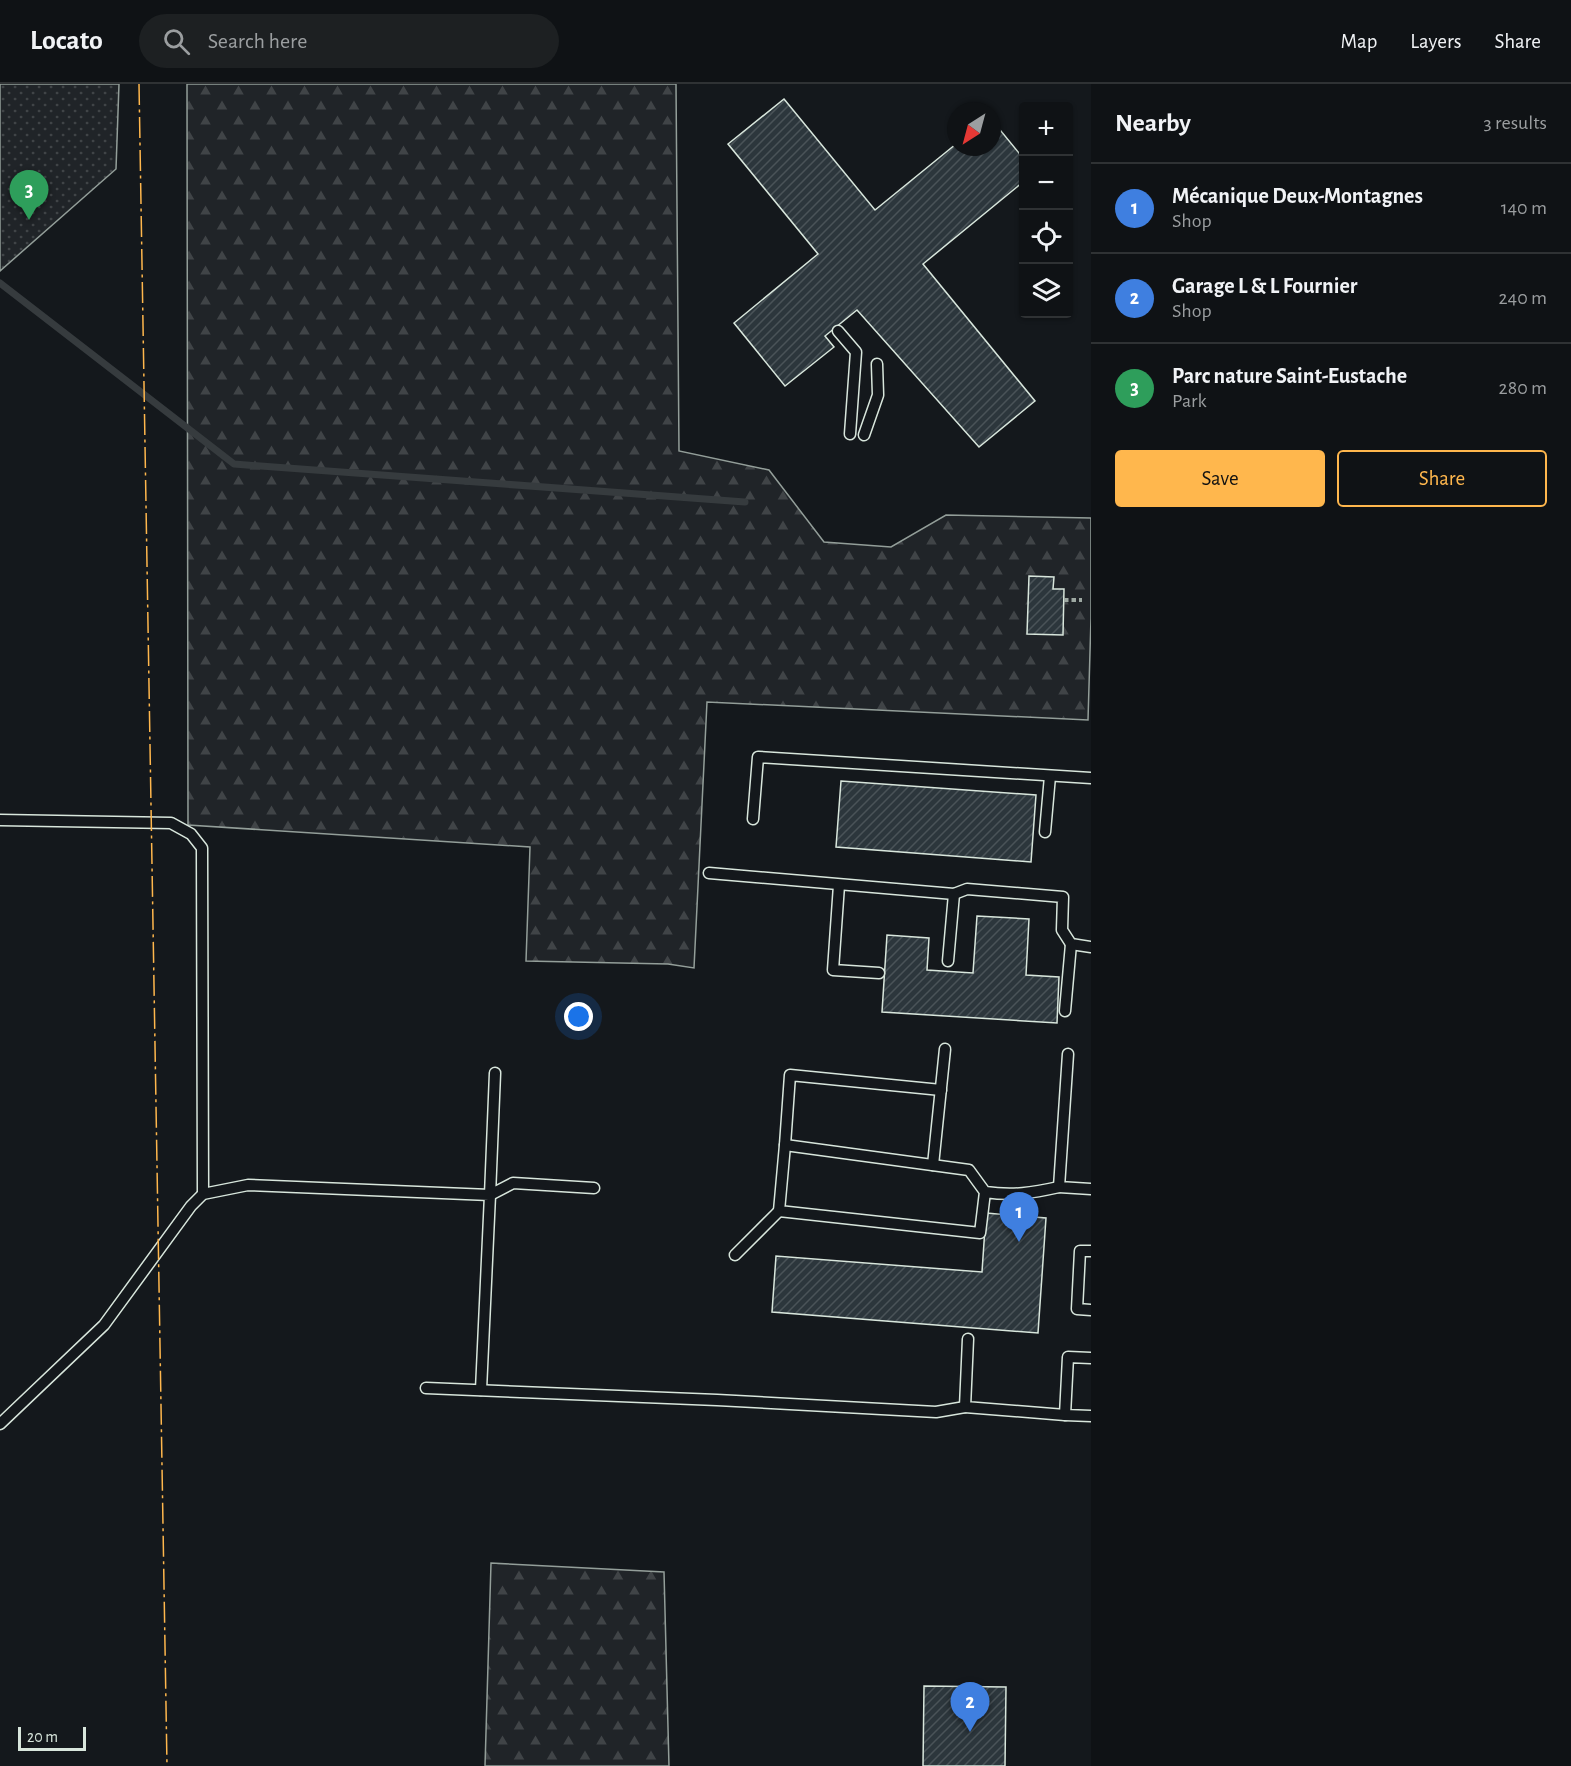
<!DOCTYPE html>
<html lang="en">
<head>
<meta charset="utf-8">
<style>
  :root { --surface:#0f1215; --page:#1d2022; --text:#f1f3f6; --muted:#9b9ea0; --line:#2f3234; --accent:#ffb74d }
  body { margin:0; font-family:"Alegreya Sans",sans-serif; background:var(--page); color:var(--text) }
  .controls { position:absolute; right:18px; top:18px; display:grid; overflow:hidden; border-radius:6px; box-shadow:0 2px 4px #0004 }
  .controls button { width:54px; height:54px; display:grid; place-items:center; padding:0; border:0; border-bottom:2px solid var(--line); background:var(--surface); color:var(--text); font:30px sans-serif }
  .compass { position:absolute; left:947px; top:18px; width:54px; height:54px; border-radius:50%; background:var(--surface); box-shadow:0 2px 4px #0004; rotate:216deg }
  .scale { position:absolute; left:18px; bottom:15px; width:68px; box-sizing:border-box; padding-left:6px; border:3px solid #d8e6dc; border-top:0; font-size:16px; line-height:21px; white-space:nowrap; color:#d8e6dc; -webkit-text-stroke:4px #14181c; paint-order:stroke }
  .you { position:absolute; left:579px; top:933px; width:21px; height:21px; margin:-15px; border:4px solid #fff; border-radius:50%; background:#1a73e8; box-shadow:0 0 0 9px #1a73e833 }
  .badge { display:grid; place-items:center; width:39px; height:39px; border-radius:50%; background:var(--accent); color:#fff; font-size:20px; font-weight:700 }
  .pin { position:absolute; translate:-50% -50px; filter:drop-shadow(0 2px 3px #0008) }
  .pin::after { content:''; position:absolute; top:32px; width:21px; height:18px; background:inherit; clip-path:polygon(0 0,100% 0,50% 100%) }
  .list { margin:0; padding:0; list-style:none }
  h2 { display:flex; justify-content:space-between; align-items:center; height:78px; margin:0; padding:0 24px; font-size:26px }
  h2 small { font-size:20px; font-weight:400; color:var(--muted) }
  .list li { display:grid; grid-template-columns:39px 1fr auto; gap:18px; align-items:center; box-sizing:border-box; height:90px; padding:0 24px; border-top:2px solid var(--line) }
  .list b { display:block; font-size:22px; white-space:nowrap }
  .list p { margin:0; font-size:20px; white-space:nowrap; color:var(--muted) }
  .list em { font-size:20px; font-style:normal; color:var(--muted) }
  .actions { display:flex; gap:12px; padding:18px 24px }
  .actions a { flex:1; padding:14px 0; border:2px solid var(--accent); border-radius:6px; text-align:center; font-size:21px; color:var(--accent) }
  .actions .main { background:var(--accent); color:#111 }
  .icon { flex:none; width:33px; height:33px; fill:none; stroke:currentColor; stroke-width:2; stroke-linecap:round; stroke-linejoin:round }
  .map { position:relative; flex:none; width:1091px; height:1682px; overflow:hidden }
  header { display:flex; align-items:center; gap:36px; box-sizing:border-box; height:84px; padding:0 30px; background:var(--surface); border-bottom:2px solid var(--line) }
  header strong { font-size:28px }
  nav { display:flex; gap:33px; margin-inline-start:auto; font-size:21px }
  .search { width:420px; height:54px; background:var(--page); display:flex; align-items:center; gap:15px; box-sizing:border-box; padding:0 21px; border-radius:33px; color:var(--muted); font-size:22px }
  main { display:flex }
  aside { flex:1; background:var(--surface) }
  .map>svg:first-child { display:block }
  .forest { fill:url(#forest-firs); stroke:#939e99; stroke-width:1.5 }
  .park { fill:url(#park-dots); stroke:#939e99; stroke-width:1.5 }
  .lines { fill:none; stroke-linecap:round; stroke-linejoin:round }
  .stream { stroke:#363b3e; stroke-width:7 }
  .building { fill:url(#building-hatch); stroke:#d8e6dc; stroke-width:1.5 }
  .lane-casing { stroke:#d8e6dc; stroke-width:13 }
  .path { stroke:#9da8a2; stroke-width:4; stroke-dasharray:4.5 3; stroke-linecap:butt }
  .lane { stroke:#14181c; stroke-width:10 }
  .power { stroke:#ffb74d; stroke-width:1.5; stroke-dasharray:21 4.5 3 4.5; stroke-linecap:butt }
</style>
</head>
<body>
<header>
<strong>Locato</strong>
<div class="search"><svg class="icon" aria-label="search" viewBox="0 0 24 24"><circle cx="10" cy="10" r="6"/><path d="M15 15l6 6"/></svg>Search here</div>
<nav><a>Map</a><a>Layers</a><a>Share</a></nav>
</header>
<main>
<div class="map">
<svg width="1091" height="1682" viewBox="0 0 1091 1682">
  <defs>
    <pattern id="forest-firs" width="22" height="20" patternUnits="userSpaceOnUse" patternTransform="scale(1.5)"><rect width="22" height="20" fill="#202428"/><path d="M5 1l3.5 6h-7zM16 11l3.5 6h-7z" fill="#404447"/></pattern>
    <pattern id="park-dots" width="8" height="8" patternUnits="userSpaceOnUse" patternTransform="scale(1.5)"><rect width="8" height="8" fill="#202428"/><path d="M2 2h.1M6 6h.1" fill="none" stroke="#404447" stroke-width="1.8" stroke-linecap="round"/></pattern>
    <pattern id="building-hatch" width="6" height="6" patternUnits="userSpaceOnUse" patternTransform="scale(1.5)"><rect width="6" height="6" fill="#2c363c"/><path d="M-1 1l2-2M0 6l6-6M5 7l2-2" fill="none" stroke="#4a5358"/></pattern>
  </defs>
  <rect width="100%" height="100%" fill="#14181c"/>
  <g class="forest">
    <path d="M187 0H676L679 367 769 386 824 458 891 463 946 431 1091 434V534L1088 636 707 618 694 884 668 880 526 877 530 763 188 741Z"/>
    <path d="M491 1479 664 1488 669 1682H485Z"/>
  </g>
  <path class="park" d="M0 0H119L116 85 0 187Z"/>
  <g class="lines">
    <path class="stream" d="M0 199 234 380 745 418"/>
  </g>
  <g class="building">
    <path d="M784 15 875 126 956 60V63H992V36L1023 74V98L923 180 1035 317 979 363 857 226 825 252 834 263 785 302 734 239 818 170 728 60Z"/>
    <path d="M1029 492 1054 493 1053 505H1064L1063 551 1027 550Z"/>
    <path d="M841 697 1036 711 1031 778 836 763Z"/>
    <path d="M977 832 1029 835 1026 891 1059 893 1057 939 882 928 887 851 929 854 927 886 973 889Z"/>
    <path d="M986 1129 1046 1134 1038 1249 772 1228 776 1172 982 1188Z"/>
    <path d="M924 1602 1006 1603 1005 1682H923Z"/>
  </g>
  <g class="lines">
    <defs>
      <g id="lane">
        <path d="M838 247 856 268 850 350"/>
        <path d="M864 351 878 311 877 280"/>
        <path d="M753 735 758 673 1091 694"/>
        <path d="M0 736 171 739 191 750 202 764 203 1110"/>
        <path d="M1045 748 1050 692"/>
        <path d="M709 789 954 810 967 805 1063 813 1062 846 1071 860 1091 863"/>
        <path d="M839 801 833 886 879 889"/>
        <path d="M948 877 954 810"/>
        <path d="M1065 927 1071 860"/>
        <path d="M1068 970 1059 1103 1091 1105"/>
        <path d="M495 989 490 1111 513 1099 594 1104"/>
        <path d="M785 1061 790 991 941 1006"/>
        <path d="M933 1081 945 965"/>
        <path d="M985 1108 980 1149 779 1127 785 1061 969 1086 985 1108C1013 1112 1032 1109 1059 1103"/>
        <path d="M1091 1167H1080L1077 1225 1091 1226"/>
        <path d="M735 1171 779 1127"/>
        <path d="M968 1255 965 1323 1065 1331"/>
        <path d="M1091 1274 1068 1273 1065 1331 1091 1332"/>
        <path d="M426 1304 717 1316 936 1328 965 1323"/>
        <path d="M0 1340 104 1241 191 1122 203 1110 248 1101 490 1111 481 1306"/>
      </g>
    </defs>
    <use href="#lane" class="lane-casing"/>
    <path class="path" d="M1064 516H1082"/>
    <use href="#lane" class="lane"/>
    <path class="power" d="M139 0 167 1682"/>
  </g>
</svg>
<div class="controls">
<button>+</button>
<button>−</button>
<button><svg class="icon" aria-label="locate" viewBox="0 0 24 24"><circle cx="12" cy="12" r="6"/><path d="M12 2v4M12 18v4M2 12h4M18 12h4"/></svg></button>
<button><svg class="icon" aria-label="layers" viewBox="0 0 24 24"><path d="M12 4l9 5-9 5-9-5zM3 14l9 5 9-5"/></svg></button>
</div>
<svg class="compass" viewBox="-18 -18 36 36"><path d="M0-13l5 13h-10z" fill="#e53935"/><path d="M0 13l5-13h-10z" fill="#9b9ea0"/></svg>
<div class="scale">20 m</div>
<div class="you"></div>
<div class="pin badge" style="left:1019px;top:1158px;background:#3f7fe0">1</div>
<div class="pin badge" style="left:970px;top:1648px;background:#3f7fe0">2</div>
<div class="pin badge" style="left:29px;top:136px;background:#2e9e5b">3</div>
</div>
<aside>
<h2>Nearby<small>3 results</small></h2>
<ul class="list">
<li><span class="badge" style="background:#3f7fe0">1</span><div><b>Mécanique Deux-Montagnes</b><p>Shop</p></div><em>140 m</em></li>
<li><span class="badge" style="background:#3f7fe0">2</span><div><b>Garage L &amp; L Fournier</b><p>Shop</p></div><em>240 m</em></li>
<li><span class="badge" style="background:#2e9e5b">3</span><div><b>Parc nature Saint-Eustache</b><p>Park</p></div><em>280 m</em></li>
</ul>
<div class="actions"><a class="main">Save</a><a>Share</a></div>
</aside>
</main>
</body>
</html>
